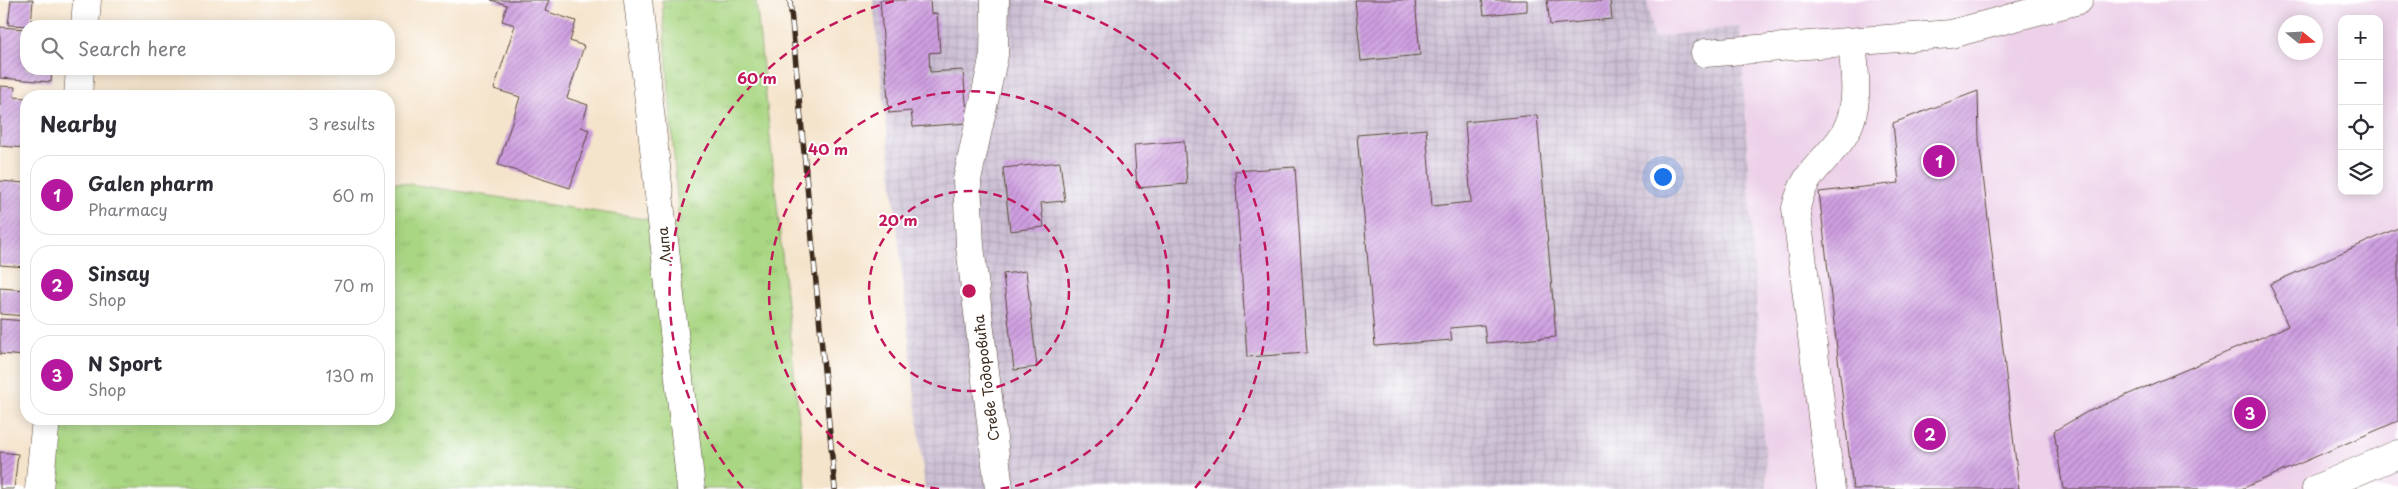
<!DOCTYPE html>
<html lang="en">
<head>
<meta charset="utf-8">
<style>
  :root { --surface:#fff; --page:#f2f2f3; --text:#2b2b33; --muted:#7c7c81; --line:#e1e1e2; --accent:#b5179e }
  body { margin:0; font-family:"Playpen Sans",sans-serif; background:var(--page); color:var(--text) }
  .controls { position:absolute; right:15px; top:15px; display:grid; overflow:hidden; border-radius:10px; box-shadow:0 2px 12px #0003 }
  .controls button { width:45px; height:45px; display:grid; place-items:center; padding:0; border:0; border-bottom:1px solid var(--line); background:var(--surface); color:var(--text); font:25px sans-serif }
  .compass { position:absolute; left:2278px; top:15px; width:45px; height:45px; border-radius:50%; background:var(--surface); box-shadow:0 2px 12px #0003; rotate:108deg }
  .you { position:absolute; left:1662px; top:176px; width:18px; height:18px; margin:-12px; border:4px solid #fff; border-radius:50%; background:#1a73e8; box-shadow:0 0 0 8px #1a73e833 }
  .badge { display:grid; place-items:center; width:32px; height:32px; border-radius:50%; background:var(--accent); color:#fff; font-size:16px; font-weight:700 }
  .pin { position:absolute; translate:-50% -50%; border:2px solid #fff; box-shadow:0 1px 5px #0006 }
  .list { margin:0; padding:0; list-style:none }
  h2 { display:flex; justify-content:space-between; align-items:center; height:65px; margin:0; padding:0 20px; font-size:21px }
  h2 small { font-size:16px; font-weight:400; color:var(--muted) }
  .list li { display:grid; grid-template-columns:32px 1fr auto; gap:15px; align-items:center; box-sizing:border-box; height:80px; margin:0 10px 10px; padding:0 10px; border:1px solid var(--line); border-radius:20px }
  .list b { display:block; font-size:19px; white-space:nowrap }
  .list p { margin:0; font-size:16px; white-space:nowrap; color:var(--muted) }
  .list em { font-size:16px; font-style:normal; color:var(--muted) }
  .icon { flex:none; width:28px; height:28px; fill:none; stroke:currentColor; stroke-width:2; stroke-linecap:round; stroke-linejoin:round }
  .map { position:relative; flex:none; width:2398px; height:489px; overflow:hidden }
  .search { position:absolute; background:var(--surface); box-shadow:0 2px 12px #0003; left:20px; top:20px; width:375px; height:55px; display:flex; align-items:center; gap:12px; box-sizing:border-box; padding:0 18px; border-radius:20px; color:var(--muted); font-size:19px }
  .panel { position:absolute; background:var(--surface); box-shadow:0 2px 12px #0003; left:20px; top:90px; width:375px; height:335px; border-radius:20px }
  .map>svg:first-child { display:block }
  .built { fill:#edd1e9; fill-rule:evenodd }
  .industrial { fill:url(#industrial-grid) }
  .grass { fill:url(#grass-tufts); stroke:#728050 }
  .building { fill:url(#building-hatch) }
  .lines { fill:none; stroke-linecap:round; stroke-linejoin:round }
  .minor-casing { stroke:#574638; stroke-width:29 }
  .minor { stroke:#fff; stroke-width:28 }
  .rail-casing { stroke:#3b2a1e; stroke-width:5.5 }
  .rail { stroke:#fff; stroke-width:4; stroke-dasharray:11; stroke-linecap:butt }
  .ring { fill:none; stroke:#c2185b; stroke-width:2.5; stroke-dasharray:9 6 }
  .labels { text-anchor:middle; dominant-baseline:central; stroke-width:4; stroke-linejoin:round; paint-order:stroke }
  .street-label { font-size:14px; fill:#3b2a1e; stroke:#fff }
  .centre { fill:#c2185b; stroke:#fff; stroke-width:2.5 }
  .ring-label { font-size:15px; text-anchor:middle; font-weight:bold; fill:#c2185b; stroke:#fff; stroke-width:4; stroke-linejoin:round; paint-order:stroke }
</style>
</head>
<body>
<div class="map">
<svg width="2398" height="489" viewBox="0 0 2398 489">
  <defs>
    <pattern id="industrial-grid" width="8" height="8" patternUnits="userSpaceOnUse" patternTransform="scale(1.25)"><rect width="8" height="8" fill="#ccbfd4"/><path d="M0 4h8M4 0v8" fill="none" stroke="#b0a4b6"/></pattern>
    <pattern id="grass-tufts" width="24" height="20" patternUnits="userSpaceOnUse" patternTransform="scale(1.25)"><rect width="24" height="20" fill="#a9d682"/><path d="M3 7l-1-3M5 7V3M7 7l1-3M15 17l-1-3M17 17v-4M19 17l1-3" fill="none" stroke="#92b870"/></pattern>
    <pattern id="building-hatch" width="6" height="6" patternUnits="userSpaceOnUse" patternTransform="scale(1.25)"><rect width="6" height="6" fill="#cf9fe1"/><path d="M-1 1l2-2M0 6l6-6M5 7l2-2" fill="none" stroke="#a982b6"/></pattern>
  </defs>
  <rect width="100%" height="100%" fill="#fff"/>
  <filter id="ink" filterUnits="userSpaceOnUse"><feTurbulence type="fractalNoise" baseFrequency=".02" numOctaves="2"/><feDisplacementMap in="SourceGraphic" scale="10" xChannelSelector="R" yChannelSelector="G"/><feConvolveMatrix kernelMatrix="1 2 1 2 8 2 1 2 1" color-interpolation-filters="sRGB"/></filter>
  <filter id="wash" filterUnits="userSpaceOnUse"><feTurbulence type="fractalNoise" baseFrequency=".0096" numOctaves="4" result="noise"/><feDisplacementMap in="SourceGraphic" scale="20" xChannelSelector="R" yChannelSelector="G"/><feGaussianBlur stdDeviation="1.12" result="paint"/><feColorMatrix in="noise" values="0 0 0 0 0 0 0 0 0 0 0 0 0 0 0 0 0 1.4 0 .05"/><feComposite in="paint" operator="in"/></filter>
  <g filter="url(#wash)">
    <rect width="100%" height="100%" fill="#f5e4cc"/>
    <path class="built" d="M1647 0H2398V489H1767L1740 27 1652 38ZM2342 19H2379V191H2342ZM2286 22H2316V52H2286Z"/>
    <path class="industrial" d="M873 0H1647L1653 38 1740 26 1767 489H925Z"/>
    <path class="grass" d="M662 0H756L806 489H54L61 419H389V181L679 224Z"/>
    <g id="blocks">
      <g class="building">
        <path d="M11 0H33L31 26 8 25Z"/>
        <path d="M491 0H549L545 11 576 21 570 41 584 46 567 98 588 105 581 127 589 130 570 188 498 165 520 97 494 89 515 25 502 21 507 5Z"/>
        <path d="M880 0H930L931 14 937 13 940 52 929 53 930 72 963 70 968 123 913 127 911 111 889 113Z"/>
        <path d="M1355 0H1415L1420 55 1361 61Z"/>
        <path d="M1482 0H1527V11L1484 15Z"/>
        <path d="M1547 0H1610L1612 19 1550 25Z"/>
        <path d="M0 27 26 29V69H52L51 82 0 78Z"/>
        <path d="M0 86 15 87 14 97 26 98V148L0 146Z"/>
        <path d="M1978 91 1979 140 2019 489H1853L1819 192 1899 183 1893 123Z"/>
        <path d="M1537 115 1556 337 1486 343 1484 325 1450 328 1452 340 1375 346 1357 135 1426 129 1432 206 1471 202 1465 122Z"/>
        <path d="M1184 141 1187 184 1137 188 1134 145Z"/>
        <path d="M1060 162 1065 201 1041 203 1044 227 1010 231 1003 168Z"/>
        <path d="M1295 167 1307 353 1247 357 1235 171Z"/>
        <path d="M0 181 26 183V267L0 265Z"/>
        <path d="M2398 228V421L2241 489H2063L2054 431 2087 412 2288 326 2270 284Z"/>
        <path d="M1026 271 1037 367 1014 370 1003 274Z"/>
        <path d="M0 288 26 290V316L0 314Z"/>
        <path d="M0 319 26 321 25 356 0 354Z"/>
        <path d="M0 452 18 454 14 489H0Z"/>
      </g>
    </g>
  </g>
  <g filter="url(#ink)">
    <use href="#blocks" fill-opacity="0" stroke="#574638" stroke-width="1"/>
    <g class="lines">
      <defs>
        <g id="minor">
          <path d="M638 0 691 489"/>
          <path d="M995 0 994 55 967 180 970 246 999 489"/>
          <path d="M85 26 87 0"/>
          <path d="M1705 53 1951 34 2079 0"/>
          <path d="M78 96 80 69"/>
          <path d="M39 489 46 419"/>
          <path d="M1831 489 1796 208C1804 174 1819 167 1839 142 1862 113 1855 75 1852 42"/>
          <path d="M2316 489 2398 454"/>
        </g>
      </defs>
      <use href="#minor" class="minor-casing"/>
      <use href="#minor" class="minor"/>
      <defs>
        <path id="rail" d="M790 0 835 489"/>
      </defs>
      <use href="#rail" class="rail-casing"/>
      <use href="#rail" class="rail"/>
    </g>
  </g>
  <g class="ring">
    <circle cx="969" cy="291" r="100"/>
    <path d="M939 489A200 200 0 1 1 999 489"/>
    <path d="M743 488A300 300 0 0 1 894 1M1044 1A300 300 0 0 1 1195 488"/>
  </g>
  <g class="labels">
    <g class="street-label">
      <text transform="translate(664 245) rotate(-96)">Липа</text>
      <text transform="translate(986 378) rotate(-97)">Стеве Тодоровића</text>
    </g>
  </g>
  <circle cx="969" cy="291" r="8" class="centre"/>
  <g class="ring-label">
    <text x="757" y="84">60 m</text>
    <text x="828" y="155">40 m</text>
    <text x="898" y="226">20 m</text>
  </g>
</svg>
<div class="controls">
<button>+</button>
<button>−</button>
<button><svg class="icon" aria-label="locate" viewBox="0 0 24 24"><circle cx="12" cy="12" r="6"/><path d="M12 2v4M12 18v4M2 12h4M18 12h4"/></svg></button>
<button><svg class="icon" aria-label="layers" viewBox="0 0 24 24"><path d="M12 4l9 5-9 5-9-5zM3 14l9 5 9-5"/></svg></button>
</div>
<svg class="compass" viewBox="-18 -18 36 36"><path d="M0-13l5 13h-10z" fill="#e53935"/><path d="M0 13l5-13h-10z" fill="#7c7c81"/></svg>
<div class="you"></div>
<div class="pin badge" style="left:1939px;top:161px">1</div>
<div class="pin badge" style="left:1930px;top:434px">2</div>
<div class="pin badge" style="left:2250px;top:413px">3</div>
<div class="search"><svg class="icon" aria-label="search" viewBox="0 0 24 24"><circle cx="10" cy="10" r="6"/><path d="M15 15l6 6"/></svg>Search here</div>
<section class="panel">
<h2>Nearby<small>3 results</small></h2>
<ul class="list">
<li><span class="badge">1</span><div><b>Galen pharm</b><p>Pharmacy</p></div><em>60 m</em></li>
<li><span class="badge">2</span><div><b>Sinsay</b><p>Shop</p></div><em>70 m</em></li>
<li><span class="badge">3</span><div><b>N Sport</b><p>Shop</p></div><em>130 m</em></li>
</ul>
</section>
</div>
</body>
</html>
